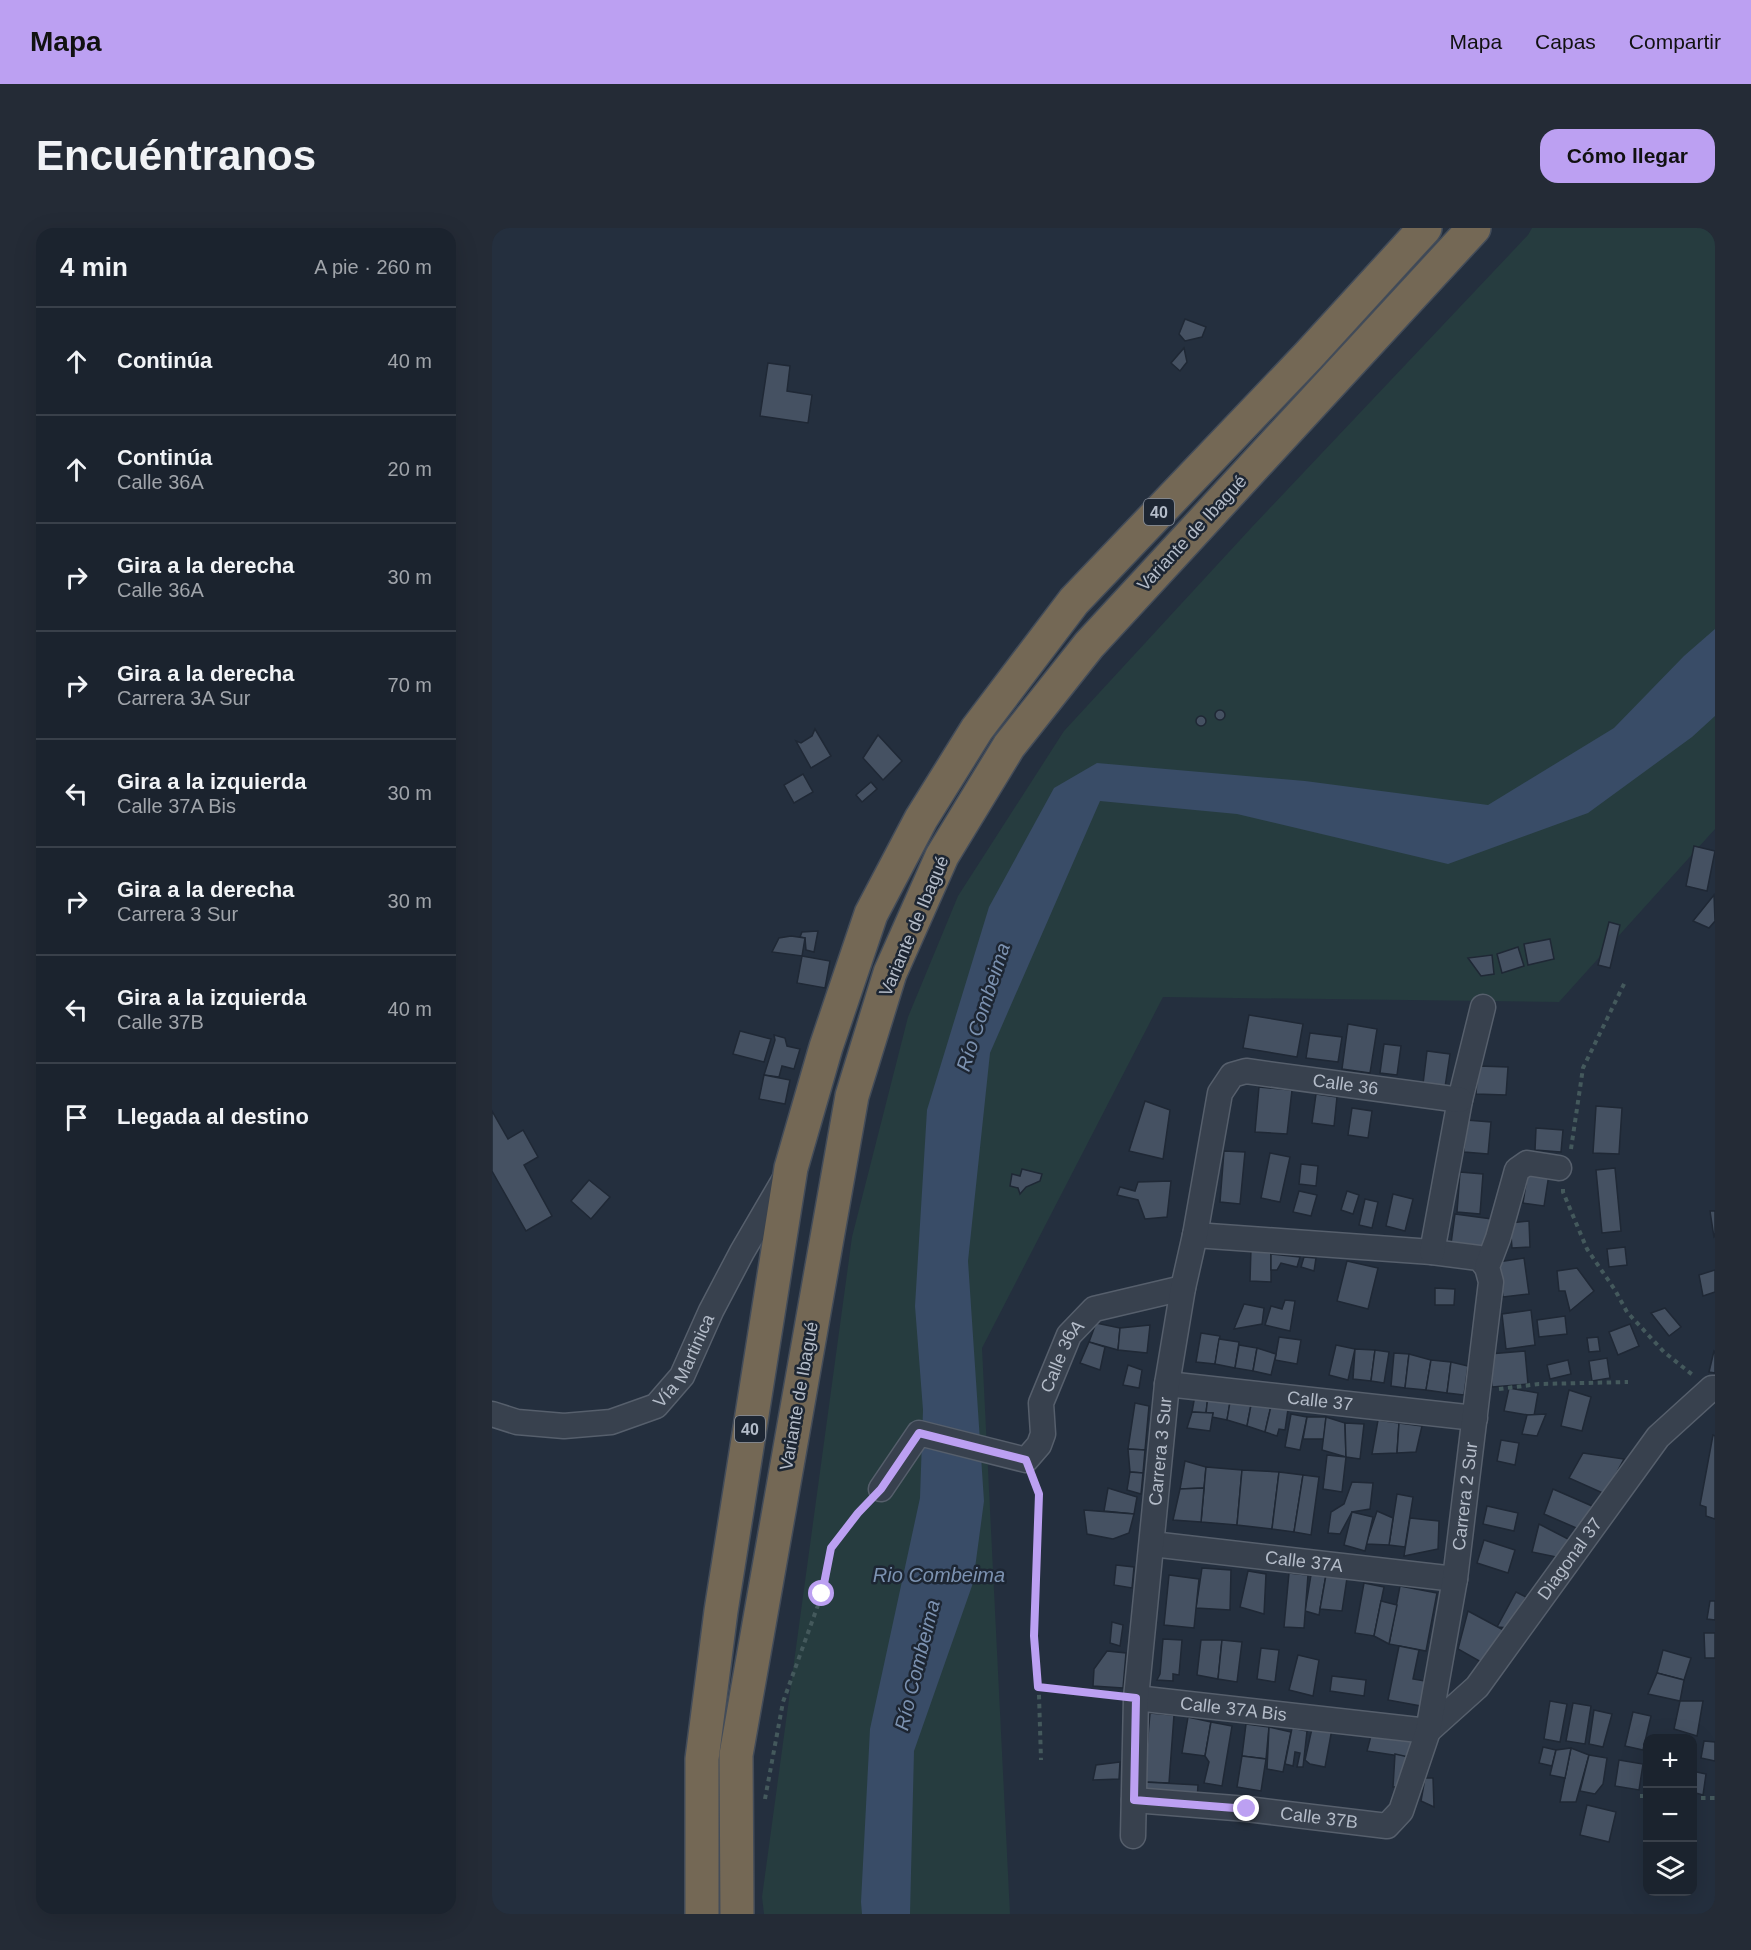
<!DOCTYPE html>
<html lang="es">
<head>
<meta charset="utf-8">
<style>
  :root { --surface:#1b232e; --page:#242b36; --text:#f1f3f6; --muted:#a0a4aa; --line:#39404a; --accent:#bca0f2 }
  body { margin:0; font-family:Helvetica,sans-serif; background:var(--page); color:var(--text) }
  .controls { position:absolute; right:18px; bottom:18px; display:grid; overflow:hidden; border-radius:12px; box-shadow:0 6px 24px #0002 }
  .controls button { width:54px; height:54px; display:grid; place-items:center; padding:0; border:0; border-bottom:2px solid var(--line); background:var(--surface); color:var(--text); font:30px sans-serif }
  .stop { position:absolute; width:18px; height:18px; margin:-14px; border:4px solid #bca0f2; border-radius:50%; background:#fff }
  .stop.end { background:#bca0f2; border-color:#fff; box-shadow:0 2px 6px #0008 }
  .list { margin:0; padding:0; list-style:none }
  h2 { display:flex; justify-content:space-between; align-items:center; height:78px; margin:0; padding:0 24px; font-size:26px }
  h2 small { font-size:20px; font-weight:400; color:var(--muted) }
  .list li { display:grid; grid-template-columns:39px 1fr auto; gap:18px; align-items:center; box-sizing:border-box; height:108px; padding:0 24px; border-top:2px solid var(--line) }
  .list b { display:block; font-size:22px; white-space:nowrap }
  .list p { margin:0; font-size:20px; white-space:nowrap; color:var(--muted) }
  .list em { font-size:20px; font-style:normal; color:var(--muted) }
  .icon { flex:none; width:33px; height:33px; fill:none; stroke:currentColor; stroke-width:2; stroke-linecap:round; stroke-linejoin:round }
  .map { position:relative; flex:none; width:1223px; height:1686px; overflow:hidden; border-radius:18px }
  header { display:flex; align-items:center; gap:36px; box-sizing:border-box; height:84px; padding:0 30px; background:var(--accent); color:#111 }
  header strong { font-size:28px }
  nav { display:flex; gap:33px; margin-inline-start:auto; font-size:21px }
  .intro { display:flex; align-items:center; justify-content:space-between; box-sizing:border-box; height:144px; padding:0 36px }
  h1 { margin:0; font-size:42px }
  .button { padding:15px 27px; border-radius:18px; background:var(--accent); color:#111; font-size:21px; font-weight:700 }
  main { display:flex; gap:36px; padding:0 36px }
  aside { flex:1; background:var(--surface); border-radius:18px; box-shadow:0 6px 24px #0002 }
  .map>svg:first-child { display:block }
  .green { fill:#263c3f }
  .water { fill:#394c67 }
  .building { fill:#455162; stroke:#1f2835; stroke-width:1.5 }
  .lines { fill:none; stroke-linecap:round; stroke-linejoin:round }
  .minor-casing { stroke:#565f6c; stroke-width:27 }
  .highway-casing { stroke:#434c59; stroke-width:36 }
  .path { stroke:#44595c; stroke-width:4; stroke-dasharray:4.5 4.5; stroke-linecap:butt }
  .minor { stroke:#38414e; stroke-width:24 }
  .highway { stroke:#746855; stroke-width:33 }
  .route { stroke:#bca0f2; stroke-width:8 }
  .labels { text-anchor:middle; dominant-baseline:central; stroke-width:5; stroke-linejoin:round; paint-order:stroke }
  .shield { fill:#1d2633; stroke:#878f9c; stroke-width:1.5 }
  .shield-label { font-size:16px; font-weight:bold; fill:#b4bcc9 }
  .street-label { font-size:18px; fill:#b4bcc9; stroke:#1d2633 }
  .water-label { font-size:20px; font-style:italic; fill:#7c92b1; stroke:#1d2633 }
</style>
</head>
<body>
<header>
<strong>Mapa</strong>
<nav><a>Mapa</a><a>Capas</a><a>Compartir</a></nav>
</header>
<div class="intro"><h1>Encuéntranos</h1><a class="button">Cómo llegar</a></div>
<main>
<aside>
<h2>4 min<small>A pie · 260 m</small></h2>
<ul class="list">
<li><svg class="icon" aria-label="ahead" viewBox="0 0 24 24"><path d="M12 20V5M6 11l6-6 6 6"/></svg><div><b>Continúa</b></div><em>40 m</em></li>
<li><svg class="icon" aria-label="ahead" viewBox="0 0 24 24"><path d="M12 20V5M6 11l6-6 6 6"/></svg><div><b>Continúa</b><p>Calle 36A</p></div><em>20 m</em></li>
<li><svg class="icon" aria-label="right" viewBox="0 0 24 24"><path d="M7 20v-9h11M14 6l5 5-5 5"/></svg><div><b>Gira a la derecha</b><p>Calle 36A</p></div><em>30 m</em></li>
<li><svg class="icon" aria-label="right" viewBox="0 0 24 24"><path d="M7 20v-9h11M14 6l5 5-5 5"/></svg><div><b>Gira a la derecha</b><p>Carrera 3A Sur</p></div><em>70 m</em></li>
<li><svg class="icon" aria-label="left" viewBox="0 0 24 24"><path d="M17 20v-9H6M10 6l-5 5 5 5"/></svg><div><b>Gira a la izquierda</b><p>Calle 37A Bis</p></div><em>30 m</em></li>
<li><svg class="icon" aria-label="right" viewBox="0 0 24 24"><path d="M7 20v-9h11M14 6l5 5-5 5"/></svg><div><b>Gira a la derecha</b><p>Carrera 3 Sur</p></div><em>30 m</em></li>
<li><svg class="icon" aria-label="left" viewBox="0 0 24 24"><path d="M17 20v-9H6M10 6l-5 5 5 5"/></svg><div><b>Gira a la izquierda</b><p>Calle 37B</p></div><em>40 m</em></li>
<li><svg class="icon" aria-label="arrive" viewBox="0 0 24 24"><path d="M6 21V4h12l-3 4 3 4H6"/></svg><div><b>Llegada al destino</b></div></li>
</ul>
</aside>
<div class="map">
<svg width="1223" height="1686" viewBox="0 0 1223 1686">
  <rect width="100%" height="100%" fill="#242f3e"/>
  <path class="green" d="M1040 0H1223V601L1067 774 671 769 490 1120 518 1686H272L270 1669 360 1009 416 789 466 668 572 503 760 299 1036 7Z"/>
  <path class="water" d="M1223 401V488L1200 509 1096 585 956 636 745 586 608 573 498 825 476 1033 492 1273 481 1355 422 1523 418 1686H370L369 1674 378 1501 428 1270 431 1182 423 1078 435 882 497 679 562 560 605 535 813 553 996 577 1122 500 1192 428Z"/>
  <g class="building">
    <path d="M693 91 714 99 710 109 693 113 687 106Z"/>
    <path d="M692 120 695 134 688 143 679 135Z"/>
    <path d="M276 135 298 138 295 163 320 167 316 195 268 188Z"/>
    <circle cx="728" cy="487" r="5"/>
    <circle cx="709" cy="493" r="5"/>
    <path d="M323 501 339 528 319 540 304 513 309 515 320 508Z"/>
    <path d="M386 507 410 533 391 552 371 530Z"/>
    <path d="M311 546 321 564 302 575 292 557Z"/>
    <path d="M379 554 385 561 370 574 364 567Z"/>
    <path d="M1202 618 1223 623 1215 663 1194 658Z"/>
    <path d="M1222 667 1223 693 1217 700 1201 693Z"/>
    <path d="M1117 694 1128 697 1118 740 1106 737Z"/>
    <path d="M326 703 322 724 314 722 313 710 308 709 310 704Z"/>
    <path d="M299 708 313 710 310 728 280 724 287 710Z"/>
    <path d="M1058 711 1062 731 1036 737 1032 716Z"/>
    <path d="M1026 719 1032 738 1010 745 1005 726Z"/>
    <path d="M1000 727 1002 746 989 748 976 730Z"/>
    <path d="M310 728 338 733 333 760 305 755Z"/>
    <path d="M757 787 811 796 805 829 751 820Z"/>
    <path d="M856 796 885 801 878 845 850 841Z"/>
    <path d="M248 803 279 811 272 834 241 826Z"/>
    <path d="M818 805 850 809 846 834 814 830Z"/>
    <path d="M282 807 293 810 295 818 308 821 302 841 290 838 287 849 272 847 283 812Z"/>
    <path d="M892 816 909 818 905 847 888 845Z"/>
    <path d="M935 823 958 826 953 859 931 856Z"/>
    <path d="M986 838 1016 839 1014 867 984 866Z"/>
    <path d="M272 847 298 852 293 876 267 871Z"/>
    <path d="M767 859 800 862 795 906 763 904Z"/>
    <path d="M824 866 845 869 842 898 820 895Z"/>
    <path d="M653 873 678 882 671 931 637 923Z"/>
    <path d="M1104 878 1130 880 1127 926 1101 925Z"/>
    <path d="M860 880 880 883 876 910 856 907Z"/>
    <path d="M0 883 16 911 31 902 46 929 32 937 60 988 34 1003 0 943Z"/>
    <path d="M974 892 999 894 996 926 972 924Z"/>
    <path d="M1044 900 1071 902 1069 924 1043 922Z"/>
    <path d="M732 923 753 924 748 976 728 974Z"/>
    <path d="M778 925 798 929 788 974 769 970Z"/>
    <path d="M809 936 826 938 824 958 807 956Z"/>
    <path d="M1123 940 1129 1003 1110 1005 1104 942Z"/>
    <path d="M530 941 550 946 548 953 534 959 528 966 526 960 518 958 520 946 528 948Z"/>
    <path d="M1036 943 1057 946 1052 978 1031 975Z"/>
    <path d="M968 944 991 946 988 986 965 984Z"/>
    <path d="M97 952 118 969 99 991 79 973Z"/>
    <path d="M679 953 675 989 653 991 646 972 625 967 628 959 643 963 646 954Z"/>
    <path d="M807 963 825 967 819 988 801 984Z"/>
    <path d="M855 963 867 967 861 986 849 982Z"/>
    <path d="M901 966 921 971 913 1003 894 998Z"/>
    <path d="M873 971 886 974 880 1000 867 997Z"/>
    <path d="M1218 983H1223V1008L1222 1009Z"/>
    <path d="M963 986 1000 991 996 1021 959 1016Z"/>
    <path d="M1037 993 1038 1019 1020 1020 1018 995Z"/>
    <path d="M1133 1019 1135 1037 1117 1039 1115 1021Z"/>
    <path d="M759 1020 779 1021V1054L758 1053Z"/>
    <path d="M779 1026 808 1029 805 1039 789 1035 785 1042H779Z"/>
    <path d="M812 1029 824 1030 822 1043 809 1039Z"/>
    <path d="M1032 1030 1037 1066 1011 1069 1006 1034Z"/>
    <path d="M855 1033 886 1040 876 1081 845 1073Z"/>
    <path d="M1085 1040 1102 1063 1078 1083 1073 1063H1067L1065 1043Z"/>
    <path d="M1223 1042V1064L1211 1068 1207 1047Z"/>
    <path d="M943 1060 963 1061 962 1077H943Z"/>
    <path d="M793 1072 803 1073 798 1103 773 1097 779 1078 790 1081Z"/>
    <path d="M752 1076 772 1080 770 1096 742 1101Z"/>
    <path d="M1173 1080 1189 1099 1177 1108 1159 1085Z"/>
    <path d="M1039 1082 1043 1117 1014 1121 1010 1086Z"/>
    <path d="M1073 1088 1075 1106 1047 1109 1045 1092Z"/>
    <path d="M604 1095 628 1100 626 1122 597 1114Z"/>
    <path d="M1138 1096 1147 1118 1126 1127 1117 1104Z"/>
    <path d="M658 1097 655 1125 626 1122 628 1100Z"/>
    <path d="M709 1105 728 1108 723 1136 704 1134Z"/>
    <path d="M787 1109 809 1112 805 1136 783 1132Z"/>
    <path d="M1106 1109 1108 1123 1097 1124 1095 1110Z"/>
    <path d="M727 1111 747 1114 743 1140 723 1136Z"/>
    <path d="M597 1114 613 1119 608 1142 588 1135Z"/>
    <path d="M747 1117 765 1120 761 1143 743 1140Z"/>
    <path d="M844 1117 863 1121 856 1152 837 1147Z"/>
    <path d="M765 1120 784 1126 779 1147 761 1143Z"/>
    <path d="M863 1121 883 1122 879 1153 861 1151Z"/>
    <path d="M883 1122 897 1124 892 1155 879 1153Z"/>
    <path d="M1033 1123 1036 1156 1000 1159 997 1126Z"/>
    <path d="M1222 1123 1223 1124V1145L1217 1144Z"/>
    <path d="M902 1125 917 1126 913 1160 899 1158Z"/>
    <path d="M917 1126 939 1132 934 1162 913 1160Z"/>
    <path d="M1115 1130 1118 1150 1100 1153 1097 1133Z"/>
    <path d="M939 1132 959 1134 955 1165 934 1162Z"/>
    <path d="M1076 1132 1079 1146 1058 1151 1055 1137Z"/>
    <path d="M959 1134 976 1138 972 1167 955 1165Z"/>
    <path d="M636 1137 650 1142 647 1160 631 1157Z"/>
    <path d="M1017 1160 1046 1165 1042 1188 1012 1183Z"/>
    <path d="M1077 1162 1099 1169 1090 1203 1069 1198Z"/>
    <path d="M703 1167 716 1168 714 1185 700 1184Z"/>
    <path d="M716 1168 738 1174 735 1192 720 1189 721 1185H714Z"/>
    <path d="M738 1174 759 1177 755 1198 735 1192Z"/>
    <path d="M643 1175 657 1178 653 1222 636 1221Z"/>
    <path d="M759 1177 779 1178 773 1204 755 1198Z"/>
    <path d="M779 1178 796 1181 793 1202 787 1201 785 1208 773 1204Z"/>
    <path d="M700 1184 721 1185 718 1203 695 1200Z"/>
    <path d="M799 1186 815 1189 808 1222 793 1219Z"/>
    <path d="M1054 1186 1045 1208 1030 1206 1035 1187Z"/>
    <path d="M815 1189H834L832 1211H811Z"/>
    <path d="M834 1189 853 1195 854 1229 830 1222Z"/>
    <path d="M886 1192 907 1195 905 1225 880 1226Z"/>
    <path d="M853 1195 872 1196 868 1231 854 1229Z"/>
    <path d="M907 1195 930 1198 924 1224 905 1225Z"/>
    <path d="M1221 1207 1223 1208V1291L1214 1288V1279L1208 1277Z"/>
    <path d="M1009 1212 1027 1215 1023 1237 1005 1233Z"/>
    <path d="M636 1221 653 1222 651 1245 638 1244Z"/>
    <path d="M1091 1225 1132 1231 1113 1266 1077 1250Z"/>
    <path d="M835 1227 854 1229 850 1264 831 1261Z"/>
    <path d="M693 1233 714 1239 712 1260 688 1261Z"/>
    <path d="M714 1239 750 1242 745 1297 709 1294Z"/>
    <path d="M750 1242 787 1244 780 1301 745 1297Z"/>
    <path d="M638 1244 651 1245 649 1266 635 1262Z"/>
    <path d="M787 1244 811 1247 802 1304 780 1301Z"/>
    <path d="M811 1247 827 1249 819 1307 802 1304Z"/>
    <path d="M860 1254 881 1255 878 1281 860 1284 848 1306 836 1305 839 1284 852 1276Z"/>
    <path d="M616 1260 645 1269 642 1286 612 1283Z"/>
    <path d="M712 1260 709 1294 681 1292 688 1261Z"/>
    <path d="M1061 1261 1100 1278 1089 1302 1052 1286Z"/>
    <path d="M905 1266 921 1269 913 1319 897 1317Z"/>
    <path d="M995 1278 1026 1285 1022 1303 991 1296Z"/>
    <path d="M592 1282 642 1286 637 1305 621 1311 595 1306Z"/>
    <path d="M885 1283 901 1290 897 1317 874 1316Z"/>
    <path d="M860 1284 881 1289 873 1323 852 1317Z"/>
    <path d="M918 1290 947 1293 946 1321 912 1328Z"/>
    <path d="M1047 1296 1078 1312 1069 1330 1040 1324Z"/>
    <path d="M992 1312 1023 1322 1016 1345 985 1335Z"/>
    <path d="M624 1337 642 1339 640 1360 622 1357Z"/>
    <path d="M710 1340 739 1342 738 1382 704 1380Z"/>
    <path d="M820 1341 834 1347 827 1387 813 1383Z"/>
    <path d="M756 1343 774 1346 772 1386 748 1379Z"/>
    <path d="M797 1345 816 1347 812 1400 792 1399Z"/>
    <path d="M677 1347 707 1351 702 1400 672 1397Z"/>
    <path d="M834 1347 855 1350 850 1383 828 1381Z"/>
    <path d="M872 1355 892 1359 882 1408 863 1405Z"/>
    <path d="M908 1358 945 1365 934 1423 897 1416Z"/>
    <path d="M1024 1364 1034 1369 1018 1400 1005 1399Z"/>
    <path d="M889 1373 905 1377 897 1416 882 1408Z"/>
    <path d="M1218 1373H1223V1392L1215 1391Z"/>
    <path d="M976 1383 1017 1405 989 1434 966 1421Z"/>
    <path d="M620 1394 631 1397 628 1418 618 1415Z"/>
    <path d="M1212 1405H1223V1430H1213Z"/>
    <path d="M671 1411 690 1412 687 1447 681 1446V1453L665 1452 668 1446Z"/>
    <path d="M709 1412H730L726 1451 705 1447Z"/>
    <path d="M730 1412 750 1414 745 1454 726 1451Z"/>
    <path d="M907 1418 927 1422 921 1451 933 1453 929 1478 896 1472Z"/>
    <path d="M769 1420 787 1422 783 1454 765 1451Z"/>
    <path d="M1171 1422 1199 1430 1192 1452 1165 1445Z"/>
    <path d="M615 1423 634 1425 631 1460 601 1458 602 1441Z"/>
    <path d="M806 1427 827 1432 821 1468 797 1462Z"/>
    <path d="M1165 1445 1192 1452 1188 1473 1156 1466Z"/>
    <path d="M840 1448 874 1452 872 1468 838 1463Z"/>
    <path d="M1058 1473 1075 1476 1068 1514 1052 1511Z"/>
    <path d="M1188 1473H1211L1205 1508 1182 1501Z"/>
    <path d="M1081 1475 1099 1478 1093 1516 1074 1513Z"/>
    <path d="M1102 1482 1120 1486 1111 1519 1097 1516Z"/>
    <path d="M1141 1484 1159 1488 1151 1522 1133 1518Z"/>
    <path d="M658 1485 682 1487 677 1555 652 1554Z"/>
    <path d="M696 1489 719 1494 713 1528 690 1525Z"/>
    <path d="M719 1494 740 1498 730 1558 712 1555 717 1534 713 1528Z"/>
    <path d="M754 1496 777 1499 774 1531 750 1528Z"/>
    <path d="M821 1496 840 1501 833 1539 818 1536 813 1532Z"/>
    <path d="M777 1499 799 1504 791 1544 775 1541Z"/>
    <path d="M800 1500 815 1503 811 1539H805L808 1525 803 1524 801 1538 793 1536Z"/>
    <path d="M880 1504 920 1508 921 1530 875 1523Z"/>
    <path d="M1212 1513 1223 1514V1533L1209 1530Z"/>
    <path d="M1051 1519 1064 1522 1060 1538 1047 1535Z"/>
    <path d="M1079 1520 1097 1527 1084 1574H1068Z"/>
    <path d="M1079 1520 1073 1550 1058 1547 1064 1522Z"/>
    <path d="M903 1526 921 1530 911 1559H901Z"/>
    <path d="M1097 1527 1115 1530 1111 1556 1103 1566 1088 1563Z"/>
    <path d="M750 1528 774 1531 769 1563 745 1559Z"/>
    <path d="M1127 1532 1151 1536 1147 1562 1123 1558Z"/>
    <path d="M628 1534 627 1551 601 1552 604 1537Z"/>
    <path d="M1200 1543 1214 1546 1211 1567 1200 1564Z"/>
    <path d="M933 1550H941L942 1579 929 1573Z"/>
    <path d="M652 1554 706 1557 705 1572 652 1569Z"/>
    <path d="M1095 1577 1124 1584 1117 1614 1088 1607Z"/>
  </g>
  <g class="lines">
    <defs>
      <g id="minor">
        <path d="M703 1007 940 1024 987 1030 995 1039"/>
        <path d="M940 1024 968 872 991 779"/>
        <path id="s1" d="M675 1156 983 1190"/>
        <path id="s2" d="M0 1186 25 1194 72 1198 119 1194 164 1178 190 1148 219 1083 250 1024 292 952"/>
        <path id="s3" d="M389 1261 427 1205 534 1232 547 1217 551 1206 549 1175 577 1107 602 1081 691 1060"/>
        <path id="s4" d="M660 1316 963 1351"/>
        <path id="s5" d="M644 1470 936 1503 985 1459 1166 1209 1220 1160H1223"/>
        <path id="s6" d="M642 1572 755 1581 895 1598 909 1583 936 1503 963 1351 999 1054 995 1039 1006 1010 1025 942 1035 935 1067 940"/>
        <path id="s7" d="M641 1608 644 1470 675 1156 691 1060 703 1007 728 865 740 847 754 843 968 872"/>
      </g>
      <g id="highway">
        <path d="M210 1686V1531L229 1383 299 940 334 819 379 686 429 591 485 501 582 373 816 128 933 0"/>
        <path d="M245 1686 244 1527 360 868 398 745 450 628 517 518 597 417 982 0"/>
      </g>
    </defs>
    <use href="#minor" class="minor-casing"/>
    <use href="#highway" class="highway-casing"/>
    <g class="path">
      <path d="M1079 921 1091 840 1133 754"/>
      <path d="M1071 961V964L1095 1021 1123 1062 1135 1084 1172 1124 1202 1148"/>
      <path d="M1007 1161 1047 1156 1136 1154"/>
      <path d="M542 1252 547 1266 542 1408 547 1467 549 1532"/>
      <path d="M546 1459 623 1468"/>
      <path d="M1148 1568H1156"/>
      <path d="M1200 1570H1223"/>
      <path d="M273 1571 291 1474 330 1366 339 1319 374 1277"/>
    </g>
    <use href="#minor" class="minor"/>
    <use href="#highway" class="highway"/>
  </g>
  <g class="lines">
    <path class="route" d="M330 1366 339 1320 366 1285 389 1261 427 1205 534 1232 547 1266 542 1408 546 1459 644 1470 642 1572 755 1581"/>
  </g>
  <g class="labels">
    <g class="shield">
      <rect x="652" y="271" width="30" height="26" rx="4.5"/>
      <rect x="243" y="1188" width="30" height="26" rx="4.5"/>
    </g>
    <g class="shield-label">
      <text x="667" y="284">40</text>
      <text x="258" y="1201">40</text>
    </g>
    <g class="street-label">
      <text transform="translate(700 305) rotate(-47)">Variante de Ibagué</text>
      <text transform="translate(422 698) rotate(-67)">Variante de Ibagué</text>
      <text stroke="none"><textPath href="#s7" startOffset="886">Calle 36</textPath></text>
      <text stroke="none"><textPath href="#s3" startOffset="292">Calle 36A</textPath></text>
      <text stroke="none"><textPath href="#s2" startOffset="222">Vía Martinica</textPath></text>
      <text transform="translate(307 1168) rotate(-80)">Variante de Ibagué</text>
      <text stroke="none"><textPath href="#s1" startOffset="154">Calle 37</textPath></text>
      <text stroke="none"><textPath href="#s7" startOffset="386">Carrera 3 Sur</textPath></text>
      <text stroke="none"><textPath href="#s6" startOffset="597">Carrera 2 Sur</textPath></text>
      <text stroke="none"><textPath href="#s5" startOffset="518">Diagonal 37</textPath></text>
      <text stroke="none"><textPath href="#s4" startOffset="153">Calle 37A</textPath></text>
      <text stroke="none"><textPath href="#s5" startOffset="98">Calle 37A Bis</textPath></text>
      <text stroke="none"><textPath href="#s6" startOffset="186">Calle 37B</textPath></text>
    </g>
    <g class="water-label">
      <text transform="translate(491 779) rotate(-72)">Río Combeima</text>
      <text x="447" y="1347">Rio Combeima</text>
      <text transform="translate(425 1437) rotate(-76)">Río Combeima</text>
    </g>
  </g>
</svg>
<div class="controls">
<button>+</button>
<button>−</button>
<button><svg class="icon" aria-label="layers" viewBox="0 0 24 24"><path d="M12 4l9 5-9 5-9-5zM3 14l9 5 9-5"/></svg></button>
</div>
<div class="stop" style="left:330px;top:1366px"></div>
<div class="stop end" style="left:755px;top:1581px"></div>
</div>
</main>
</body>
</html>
